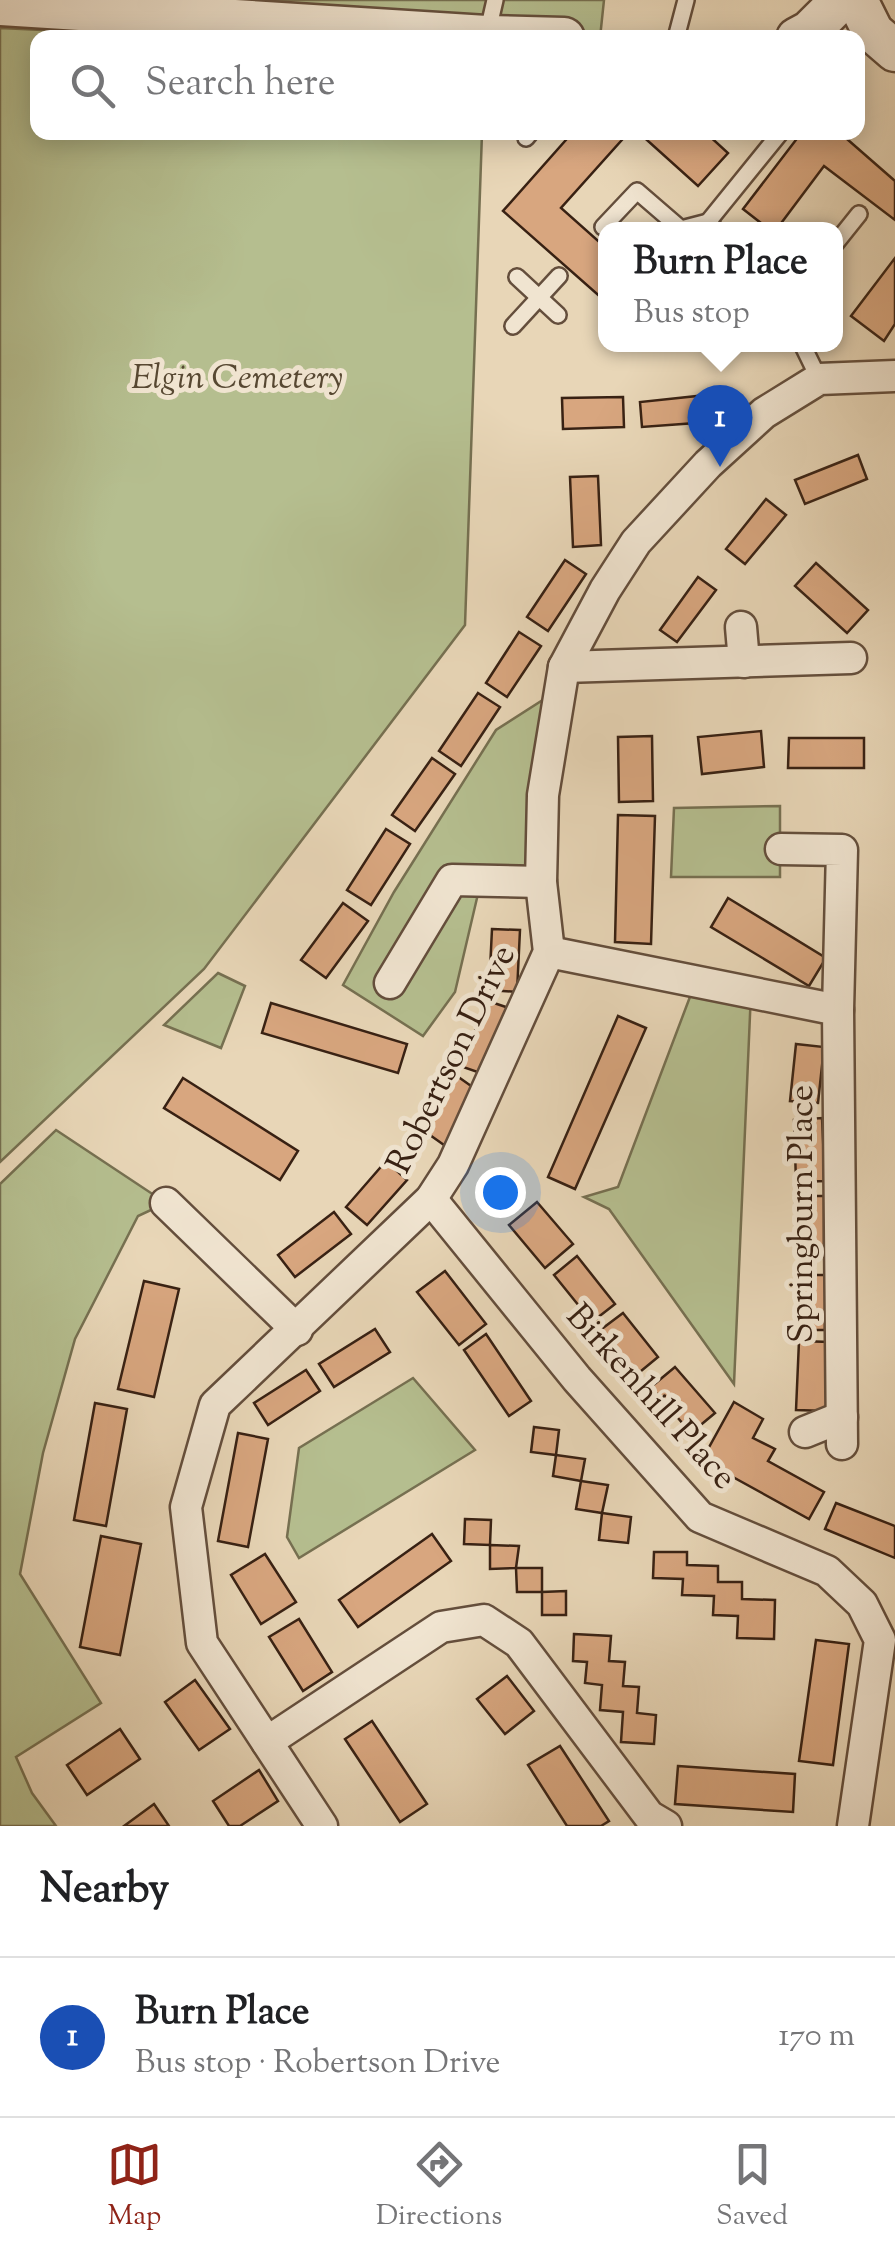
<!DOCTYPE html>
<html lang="en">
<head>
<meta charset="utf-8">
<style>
  :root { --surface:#fff; --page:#f6f6f6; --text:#202124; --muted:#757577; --line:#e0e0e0; --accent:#8f2418 }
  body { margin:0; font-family:"Sorts Mill Goudy",serif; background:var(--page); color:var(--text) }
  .you { position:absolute; left:500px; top:1192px; width:35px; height:35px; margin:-25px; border:8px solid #fff; border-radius:50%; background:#1a73e8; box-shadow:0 0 0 15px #1a73e833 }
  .badge { display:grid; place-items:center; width:65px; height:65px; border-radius:50%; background:var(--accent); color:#fff; font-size:32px; font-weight:700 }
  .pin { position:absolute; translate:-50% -82px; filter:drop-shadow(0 2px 5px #0008) }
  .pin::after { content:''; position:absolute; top:52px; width:35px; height:30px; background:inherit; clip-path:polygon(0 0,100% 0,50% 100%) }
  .popup { position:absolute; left:598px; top:222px; width:245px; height:130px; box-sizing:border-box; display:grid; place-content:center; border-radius:20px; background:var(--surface); filter:drop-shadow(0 2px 8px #0005); font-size:32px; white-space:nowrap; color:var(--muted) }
  .popup b { font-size:38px; color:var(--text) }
  .popup::after { content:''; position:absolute; left:50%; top:100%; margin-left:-20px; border:20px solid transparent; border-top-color:var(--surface) }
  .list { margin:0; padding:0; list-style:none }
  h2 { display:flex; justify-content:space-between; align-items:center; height:130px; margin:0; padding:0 40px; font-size:42px }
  h2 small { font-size:32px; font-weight:400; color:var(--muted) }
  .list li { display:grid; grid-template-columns:65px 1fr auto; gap:30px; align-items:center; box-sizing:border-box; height:160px; padding:0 40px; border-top:2px solid var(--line) }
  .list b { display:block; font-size:38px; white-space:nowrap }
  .list p { margin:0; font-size:32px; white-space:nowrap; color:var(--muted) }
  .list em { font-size:32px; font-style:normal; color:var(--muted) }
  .icon { flex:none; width:55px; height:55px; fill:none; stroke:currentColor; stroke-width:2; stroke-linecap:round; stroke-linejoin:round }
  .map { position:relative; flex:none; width:895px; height:1826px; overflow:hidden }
  .search { position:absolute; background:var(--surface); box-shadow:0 5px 25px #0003; left:30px; right:30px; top:30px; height:110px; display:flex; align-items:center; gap:25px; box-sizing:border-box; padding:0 35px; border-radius:20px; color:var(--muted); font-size:38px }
  .sheet { height:290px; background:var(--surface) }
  nav { display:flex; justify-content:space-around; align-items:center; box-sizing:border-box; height:140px; border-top:2px solid var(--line); background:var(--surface); font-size:28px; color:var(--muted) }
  nav a { display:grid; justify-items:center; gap:5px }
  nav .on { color:var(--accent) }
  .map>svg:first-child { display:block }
  .green { fill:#b5be8f; stroke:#767051; stroke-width:2.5 }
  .building { fill:#d8a67f; stroke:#382113; stroke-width:2.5 }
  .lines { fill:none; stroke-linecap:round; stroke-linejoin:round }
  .service-casing { stroke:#644e3c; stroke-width:20 }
  .minor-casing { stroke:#644e3c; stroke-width:35 }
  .tertiary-casing { stroke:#644e3c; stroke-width:45 }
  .service { stroke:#f0e4d0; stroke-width:15 }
  .minor { stroke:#f0e4d0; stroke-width:30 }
  .tertiary { stroke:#f0e4d0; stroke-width:40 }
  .labels { text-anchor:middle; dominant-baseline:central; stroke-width:10; stroke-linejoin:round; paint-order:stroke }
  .park-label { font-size:35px; font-style:italic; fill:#574832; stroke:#f0e4d0 }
  .street-label { font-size:35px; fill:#382113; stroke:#f0e4d0 }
</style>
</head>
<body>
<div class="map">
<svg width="895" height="1826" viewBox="0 0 895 1826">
  <rect width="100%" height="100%" fill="#e8d6b7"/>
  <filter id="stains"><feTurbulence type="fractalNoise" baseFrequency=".002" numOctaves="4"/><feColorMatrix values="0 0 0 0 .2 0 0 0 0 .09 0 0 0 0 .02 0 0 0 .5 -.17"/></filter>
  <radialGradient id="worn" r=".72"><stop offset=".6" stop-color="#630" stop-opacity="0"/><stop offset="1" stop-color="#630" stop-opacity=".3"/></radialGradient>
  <g class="green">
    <path d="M0 0H604L600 38Z"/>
    <path d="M0 28 192 37 38 38V132L482 133 465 625 204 969 0 1162Z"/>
    <path d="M560 689 541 882 481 881 455 992 423 1036 343 985 394 892 496 730Z"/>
    <path d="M780 806V877H671L674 808Z"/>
    <path d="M218 973 245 986 221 1048 164 1025Z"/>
    <path d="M696 981 751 992 734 1384 609 1209 584 1197 618 1187Z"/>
    <path d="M56 1130 166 1203 138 1216 75 1339 43 1453 20 1574 101 1703 16 1757 32 1793 56 1826H0V1184Z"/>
    <path d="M413 1378 475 1450 299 1558 287 1537 299 1448Z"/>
  </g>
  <g class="building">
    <path d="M573 132H629L561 208 605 247V301L503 211Z"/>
    <path d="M638 132H705L728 153 698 186Z"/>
    <path d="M802 132H839L895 181V220L824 166 776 230H770L743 209Z"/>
    <path d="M895 258V324L884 341 851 316Z"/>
    <path d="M707 395 709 422 642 427 640 402Z"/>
    <path d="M623 397 624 427 563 429 562 398Z"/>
    <path d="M858 455 867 479 805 504 795 480Z"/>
    <path d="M598 476 601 545 573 547 570 477Z"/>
    <path d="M766 499 786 515 745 564 726 549Z"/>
    <path d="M565 560 586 574 548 631 527 617Z"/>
    <path d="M816 563 868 610 847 633 795 586Z"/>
    <path d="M698 577 716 590 677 642 660 630Z"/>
    <path d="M519 632 541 646 507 697 486 683Z"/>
    <path d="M478 693 500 707 461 766 439 751Z"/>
    <path d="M761 731 764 767 702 774 698 737Z"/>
    <path d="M652 736 653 801 619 802 618 737Z"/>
    <path d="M789 738H864V768H788Z"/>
    <path d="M432 758 455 774 415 831 392 815Z"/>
    <path d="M618 815 655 816 651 944 615 942Z"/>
    <path d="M386 829 410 844 371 905 347 890Z"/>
    <path d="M728 898 826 958 809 986 711 927Z"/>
    <path d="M343 903 368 921 326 978 301 960Z"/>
    <path d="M492 929 520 930 517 992 489 990Z"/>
    <path d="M485 1000 512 1009 489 1076 463 1067Z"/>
    <path d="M271 1003 407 1044 398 1073 262 1033Z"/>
    <path d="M618 1016 646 1028 575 1189 548 1177Z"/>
    <path d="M796 1044 824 1047 818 1103 790 1101Z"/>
    <path d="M457 1076 481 1093 444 1145 420 1128Z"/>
    <path d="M183 1078 298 1151 280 1180 164 1108Z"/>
    <path d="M822 1118 825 1181 796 1182 794 1120Z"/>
    <path d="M386 1161 407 1180 367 1225 346 1207Z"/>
    <rect x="795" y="1196" width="29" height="58"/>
    <path d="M537 1202 573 1244 545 1268 509 1225Z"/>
    <path d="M334 1212 351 1234 295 1277 278 1255Z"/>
    <path d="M577 1256 615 1304 592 1322 554 1275Z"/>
    <path d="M445 1271 486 1324 459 1345 417 1292Z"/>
    <path d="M799 1275H827L825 1330H798Z"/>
    <path d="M144 1281 179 1289 154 1397 118 1389Z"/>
    <path d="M623 1313 658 1357 635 1376 599 1331Z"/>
    <path d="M375 1329 390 1352 334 1387 319 1364Z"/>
    <path d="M486 1334 531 1401 509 1416 464 1350Z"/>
    <path d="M799 1341 830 1342 827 1411 796 1410Z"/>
    <path d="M675 1367 715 1413 691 1433 651 1387Z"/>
    <path d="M306 1370 320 1391 268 1425 254 1403Z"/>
    <path d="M734 1402 763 1419 753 1438 775 1449 768 1461 824 1492 809 1519 702 1460Z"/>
    <path d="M95 1403 127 1409 106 1526 74 1520Z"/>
    <path d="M534 1427 559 1430 556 1455 531 1452Z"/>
    <path d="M238 1433 268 1439 248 1547 218 1541Z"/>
    <path d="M556 1455 585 1459 581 1481 553 1476Z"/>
    <path d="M581 1481 608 1485 602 1513 576 1509Z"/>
    <path d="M836 1503 895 1526V1558L825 1529Z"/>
    <path d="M602 1513 631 1517 628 1543 599 1540Z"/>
    <path d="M465 1519 491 1520 490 1545 464 1544Z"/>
    <path d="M432 1534 451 1561 358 1627 339 1600Z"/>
    <path d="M101 1536 141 1544 120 1655 80 1647Z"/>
    <path d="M490 1545 519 1546 516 1568 490 1569Z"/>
    <path d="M654 1552H687V1565L718 1566V1582H742V1599L775 1600 774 1639 737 1638 738 1616 713 1615 714 1596 682 1595 683 1579 653 1578Z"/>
    <path d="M265 1554 296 1602 261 1624 231 1575Z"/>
    <path d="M516 1568H542V1592H517Z"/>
    <path d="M566 1591V1615H542V1592Z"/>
    <path d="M299 1619 332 1672 303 1691 269 1637Z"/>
    <path d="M574 1634 611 1636 609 1661 625 1662 623 1686 639 1687 637 1713 656 1715 654 1744 621 1742 623 1712 600 1710 602 1685 585 1683 587 1662 573 1661Z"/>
    <path d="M816 1640 849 1644 833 1765 799 1761Z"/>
    <path d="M507 1676 534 1711 505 1734 477 1699Z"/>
    <path d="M195 1680 230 1729 199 1750 165 1702Z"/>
    <path d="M372 1721 427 1804 400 1822 345 1739Z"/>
    <path d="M120 1729 140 1759 87 1795 67 1765Z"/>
    <path d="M560 1746 609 1821 601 1826H567L528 1765Z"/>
    <path d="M678 1766 795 1774 793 1812 675 1804Z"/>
    <path d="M259 1770 278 1801 240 1826H229L213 1801Z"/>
    <path d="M154 1804 169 1826H124Z"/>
  </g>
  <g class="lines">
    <defs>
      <g id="service">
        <path d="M487 35 495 0"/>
        <path d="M676 38 686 0"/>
        <path d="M526 138 531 132"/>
        <path d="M708 222 781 132"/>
        <path d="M603 227 637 191 681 229 708 222 716 230"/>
        <path d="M835 244 859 214"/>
        <path d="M517 277 558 315"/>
        <path d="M513 326 559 276"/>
        <path d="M802 344 819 379"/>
      </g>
      <g id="minor">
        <path d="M741 627 744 662"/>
        <path d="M564 667 851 658"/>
        <path d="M781 849 842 850 838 1010"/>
        <path d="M549 952 838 1010 842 1444"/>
        <path d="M390 983 452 880 541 882"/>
        <path d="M431 1199 577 1379 700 1517 827 1571 862 1604 880 1640 853 1826"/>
        <path d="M166 1203 297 1330"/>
        <path d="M805 1432 842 1417"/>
        <path d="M267 1742 441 1627 484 1620 519 1643 649 1816 666 1826"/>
        <path d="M322 1826 202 1643 186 1507 215 1405 431 1199 453 1165 549 952 541 882 543 795 564 667 605 590 636 542 708 464 764 413 819 379 895 376"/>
      </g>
      <g id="tertiary">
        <path d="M857 0 873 32 895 51"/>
        <path d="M0 5 486 36 564 38"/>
        <path d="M797 38 810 31 841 0"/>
      </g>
    </defs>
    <use href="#service" class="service-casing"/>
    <use href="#minor" class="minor-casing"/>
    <use href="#tertiary" class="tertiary-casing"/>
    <use href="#service" class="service"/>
    <use href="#minor" class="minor"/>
    <use href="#tertiary" class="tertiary"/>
  </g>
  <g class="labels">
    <g class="park-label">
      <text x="237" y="379">Elgin Cemetery</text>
    </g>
    <g class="street-label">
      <text transform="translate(453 1060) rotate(-64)">Robertson Drive</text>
      <text transform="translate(803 1214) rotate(-90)">Springburn Place</text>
      <text transform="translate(650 1398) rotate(48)">Birkenhill Place</text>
    </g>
  </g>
  <rect width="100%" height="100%" filter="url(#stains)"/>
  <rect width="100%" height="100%" fill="url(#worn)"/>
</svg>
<div class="you"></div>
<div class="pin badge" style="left:720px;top:467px;background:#1a4fb4">1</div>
<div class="popup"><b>Burn Place</b>Bus stop</div>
<div class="search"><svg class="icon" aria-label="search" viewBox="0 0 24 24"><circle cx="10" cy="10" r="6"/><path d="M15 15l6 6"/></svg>Search here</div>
</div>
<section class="sheet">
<h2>Nearby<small></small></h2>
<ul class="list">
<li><span class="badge" style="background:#1a4fb4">1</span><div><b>Burn Place</b><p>Bus stop · Robertson Drive</p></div><em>170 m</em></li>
</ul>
</section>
<nav>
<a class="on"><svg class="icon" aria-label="map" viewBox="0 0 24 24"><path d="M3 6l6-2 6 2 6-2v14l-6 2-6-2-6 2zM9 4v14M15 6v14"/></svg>Map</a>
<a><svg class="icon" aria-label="directions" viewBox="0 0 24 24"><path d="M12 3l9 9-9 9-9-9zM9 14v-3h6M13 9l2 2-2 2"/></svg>Directions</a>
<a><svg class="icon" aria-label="saved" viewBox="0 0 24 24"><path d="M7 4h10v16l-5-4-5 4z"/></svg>Saved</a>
</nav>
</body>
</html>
